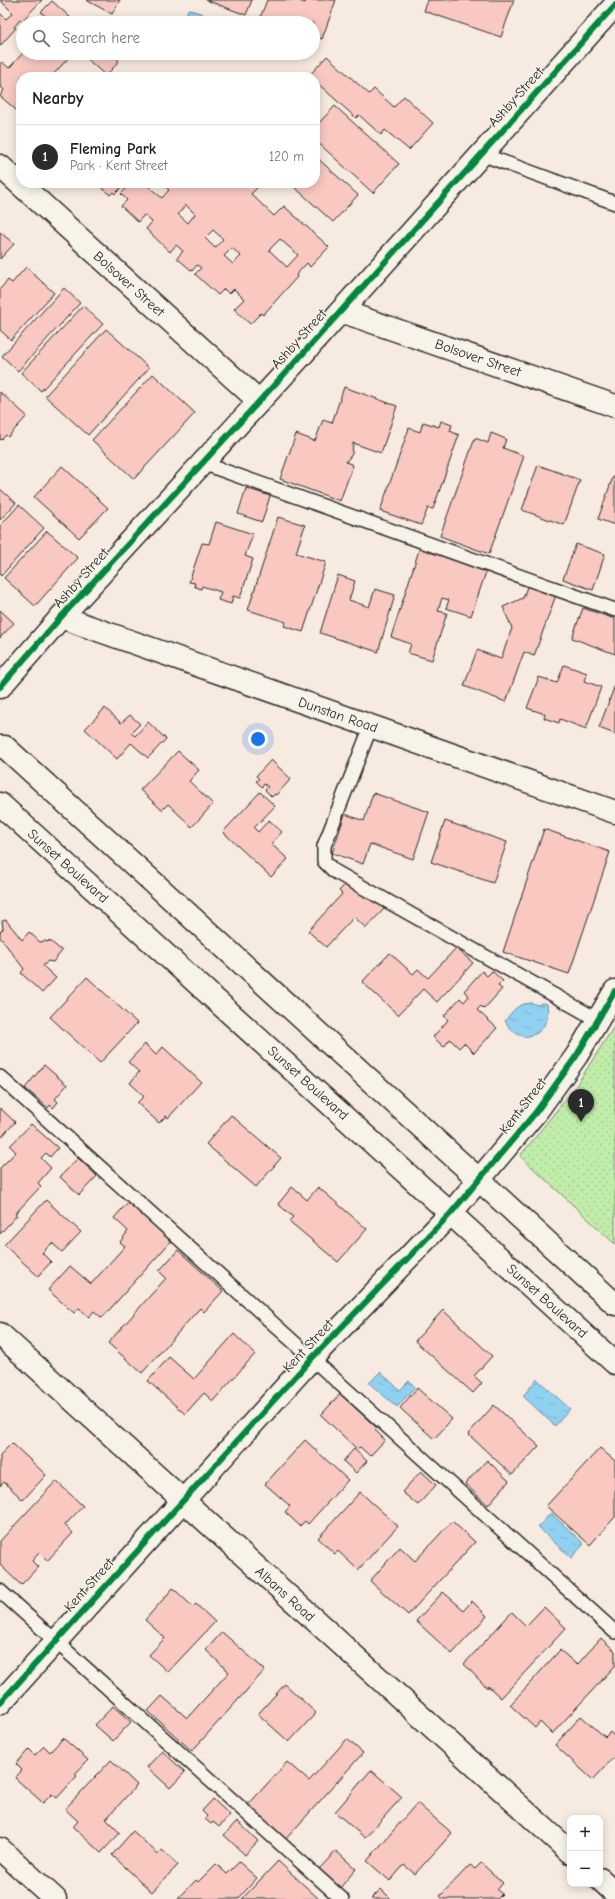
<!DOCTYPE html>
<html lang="en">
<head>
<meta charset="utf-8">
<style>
  :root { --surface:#fff; --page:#f2f2f2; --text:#202124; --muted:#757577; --line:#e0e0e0; --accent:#2b2b2b }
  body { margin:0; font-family:"Comic Neue",sans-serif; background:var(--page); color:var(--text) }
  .controls { position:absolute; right:12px; bottom:12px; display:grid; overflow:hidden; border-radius:8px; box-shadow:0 2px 10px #0003 }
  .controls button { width:36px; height:36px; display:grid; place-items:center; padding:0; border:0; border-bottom:1px solid var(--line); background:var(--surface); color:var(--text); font:20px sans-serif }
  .you { position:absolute; left:258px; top:739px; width:14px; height:14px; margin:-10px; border:3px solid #fff; border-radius:50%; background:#1a73e8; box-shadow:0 0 0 6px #1a73e833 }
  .badge { display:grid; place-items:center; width:26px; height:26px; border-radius:50%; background:var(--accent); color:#fff; font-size:13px; font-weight:700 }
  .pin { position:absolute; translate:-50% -33px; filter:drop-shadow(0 1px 2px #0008) }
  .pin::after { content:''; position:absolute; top:21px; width:14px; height:12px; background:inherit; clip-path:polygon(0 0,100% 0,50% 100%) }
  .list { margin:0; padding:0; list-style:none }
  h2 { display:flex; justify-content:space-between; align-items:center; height:52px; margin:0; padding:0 16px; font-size:17px }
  h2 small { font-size:13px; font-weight:400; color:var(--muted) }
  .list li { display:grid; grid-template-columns:26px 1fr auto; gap:12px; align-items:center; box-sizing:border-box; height:64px; padding:0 16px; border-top:1px solid var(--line) }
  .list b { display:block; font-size:15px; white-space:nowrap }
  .list p { margin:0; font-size:13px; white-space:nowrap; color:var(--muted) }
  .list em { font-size:13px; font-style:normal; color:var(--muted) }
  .icon { flex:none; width:22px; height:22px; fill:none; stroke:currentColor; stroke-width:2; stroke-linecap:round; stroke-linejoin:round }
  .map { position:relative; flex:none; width:615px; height:1899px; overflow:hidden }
  .search { position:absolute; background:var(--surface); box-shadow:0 2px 10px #0003; left:16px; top:16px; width:304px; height:44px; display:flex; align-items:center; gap:10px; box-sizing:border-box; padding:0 14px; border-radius:22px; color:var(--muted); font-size:15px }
  .panel { position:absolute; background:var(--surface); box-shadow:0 2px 10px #0003; left:16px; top:72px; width:304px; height:116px; border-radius:16px }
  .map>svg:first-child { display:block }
  .park { fill:url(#park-dots); stroke:#768c6a }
  .water { fill:url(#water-ripples); stroke:#688fa2 }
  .building { fill:#f8c8c1; stroke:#2b2b2b; fill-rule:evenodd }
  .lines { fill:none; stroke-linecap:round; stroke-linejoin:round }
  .lane-casing { stroke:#2b2b2b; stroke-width:16 }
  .street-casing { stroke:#2b2b2b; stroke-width:25 }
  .secondary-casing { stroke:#2b2b2b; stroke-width:25 }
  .lane { stroke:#f7f3e8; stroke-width:13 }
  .street { stroke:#f7f3e8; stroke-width:22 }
  .secondary { stroke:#f7f3e8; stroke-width:22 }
  .cycleway-casing { stroke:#f7f3e8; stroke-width:8 }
  .cycleway { stroke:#00873e; stroke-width:6 }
  .labels { text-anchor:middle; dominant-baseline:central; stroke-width:3; stroke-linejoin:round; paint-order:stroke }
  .street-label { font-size:14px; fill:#2b2b2b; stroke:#f7f3e8 }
</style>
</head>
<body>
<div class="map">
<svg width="615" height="1899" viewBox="0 0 615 1899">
  <defs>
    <pattern id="park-dots" width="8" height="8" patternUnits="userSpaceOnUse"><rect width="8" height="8" fill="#c1edaa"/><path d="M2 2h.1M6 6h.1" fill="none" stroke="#a6cb92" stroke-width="1.8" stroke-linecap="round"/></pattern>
    <pattern id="water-ripples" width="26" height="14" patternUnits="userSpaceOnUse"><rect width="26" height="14" fill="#90d1f1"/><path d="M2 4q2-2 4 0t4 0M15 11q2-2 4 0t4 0" fill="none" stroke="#7cb4cf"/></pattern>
  </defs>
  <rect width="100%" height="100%" fill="#f7eae0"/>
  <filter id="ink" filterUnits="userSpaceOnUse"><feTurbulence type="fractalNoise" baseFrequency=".025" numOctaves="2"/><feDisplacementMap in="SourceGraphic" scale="8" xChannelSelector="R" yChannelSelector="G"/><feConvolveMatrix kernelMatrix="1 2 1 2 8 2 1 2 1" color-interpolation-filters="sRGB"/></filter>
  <g filter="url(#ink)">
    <path class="park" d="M615 1025V1244L520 1156 574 1089Z"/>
    <g class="water">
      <path d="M188 9 203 14 200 23H184Z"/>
      <path d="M531 1003 538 1005 542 1003 547 1004C549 1014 546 1027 537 1033 534 1035 528 1036 524 1037L511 1030 505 1021C513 1010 517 1004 531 1003Z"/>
      <path d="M380 1372 400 1390 409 1381 415 1387 397 1407 369 1383Z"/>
      <path d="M537 1379 570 1409 555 1426 523 1396Z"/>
      <path d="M551 1513 584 1544 571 1558 538 1527Z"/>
    </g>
    <g class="building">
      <path d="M0 0H42L22 21 20 20 14 27 16 28 0 46V13L6 19 13 13Z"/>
      <path d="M86 0H120L112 14Z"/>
      <path d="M206 0H252L246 15Z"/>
      <path d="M267 0H297L305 3 306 0H336L322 39 313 36V23H261L262 19 260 18Z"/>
      <path d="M428 0H514L501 37 424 11Z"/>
      <path d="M52 1 70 17 64 23H53L41 12Z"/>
      <path d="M23 53H73L51 77H21V105L16 110 0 96 4 90 0 86V64L2 62 9 68Z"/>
      <path d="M91 53H111L119 61 106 76 86 58Z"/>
      <path d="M327 56 369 94 374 89 394 107 404 96 433 123 409 150 385 130 381 135 359 115 356 118 315 81V77L309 76Z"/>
      <path d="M335 106 399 164 373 193 315 140V127Z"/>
      <path d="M315 156 358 195 333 222 290 183H315Z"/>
      <path d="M96 183H126L115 194 113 192 110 195Z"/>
      <path d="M131 183H153L149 187 162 198 169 190 162 183H258L260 185 251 194 274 216 284 206 329 247 310 267 307 263 296 275 297 277 263 315 261 313 250 324 234 309 244 299 234 289 229 294 224 289 218 295 195 274 201 268 197 265 192 271 177 258 183 251 176 245 170 252 146 229 152 222 144 215 138 222 121 206 127 200 121 194ZM186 205 195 214 188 223 178 214ZM213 230 223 239 215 248 205 238ZM280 239 298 255 287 267 269 250ZM232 248 241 256 233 264 224 256Z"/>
      <path d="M0 232 14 244 0 259Z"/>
      <path d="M26 267 54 293 11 340 0 330V289L8 280 12 283Z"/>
      <path d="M64 288 80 303 18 371 2 356Z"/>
      <path d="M83 306 103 324 41 391 21 373Z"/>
      <path d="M106 329 149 368 88 435 45 396Z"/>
      <path d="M153 374 195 413 134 479 92 440Z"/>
      <path d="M344 387 397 406 381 453 353 443 352 454 346 462 353 465 340 501 280 479 296 434 315 441 323 420 332 423Z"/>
      <path d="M0 392 27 416 8 437 6 435 1 440 0 439Z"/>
      <path d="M441 421 452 425 450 431 459 435 433 509 428 508 421 525 380 511 409 428 420 432 423 422 439 427Z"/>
      <path d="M491 433 506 439 503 448 524 456 489 554 440 536 475 438 488 443Z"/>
      <path d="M538 465 580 480 564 525 522 510Z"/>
      <path d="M62 466 108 508 79 538 34 497Z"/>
      <path d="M613 477 615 478V525L598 519Z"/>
      <path d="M246 488 270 496 262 522 238 514Z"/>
      <path d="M0 489 16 503 0 520Z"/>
      <path d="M19 505 44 528 1 576 0 574V526Z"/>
      <path d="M278 517 305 525 296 553 326 562 303 632 284 626 286 622 248 610Z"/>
      <path d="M216 522 253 534 245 556 253 559 240 598 233 596 231 604 218 600 221 592 202 586 201 589 194 586 195 583 189 582 202 543 209 544Z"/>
      <path d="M47 531 78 558 35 606 4 578Z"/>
      <path d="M576 544 605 554 593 590 563 579Z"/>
      <path d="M420 547 487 569 471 616 446 608 449 600 442 598 438 611 447 613 432 660 408 653 411 644 391 637Z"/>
      <path d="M338 575 355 581 349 600 369 607 375 589 395 595 378 652 320 633Z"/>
      <path d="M528 584 556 595 534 656 524 652 506 702 464 686 477 650 501 659 512 628 503 607 523 598Z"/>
      <path d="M583 608 615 619V654L572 638Z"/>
      <path d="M0 610 14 623 0 638Z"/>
      <path d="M564 665 587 673 584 681 601 687 586 729 560 719 559 723 544 718 545 714 527 708 539 677 557 683Z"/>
      <path d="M615 685V734L599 728Z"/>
      <path d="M105 708 121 723 130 715 140 724 131 733 135 736 148 722 166 739 148 758 131 743 117 759 85 729Z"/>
      <path d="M178 751 199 770 189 781 213 804 192 827 168 804 162 810 140 790Z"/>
      <path d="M271 760 291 779 276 795 275 794 272 797 265 790 268 787 264 784 262 787 256 781 259 779 256 776Z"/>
      <path d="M260 792 275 806 254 828 258 832 269 820 282 832 271 844 288 859 271 877 223 832Z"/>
      <path d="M373 793 429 812 413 859 370 844 363 864 332 853 345 814 364 821Z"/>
      <path d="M445 821 507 842 493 883 431 862Z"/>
      <path d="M544 829 610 852 569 974 503 952Z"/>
      <path d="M348 881 365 897 367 894 384 909 366 928 354 917 326 947 308 931 342 894 339 891Z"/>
      <path d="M6 920 22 940 29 932 40 942 45 941 48 942 49 940 62 951 53 962 48 961 43 966 56 978 42 993 21 973 24 969 0 937V932L3 929 2 921Z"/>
      <path d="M456 948 473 963 437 1002 423 989 398 1015 362 982 390 953 413 974 418 969 428 978Z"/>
      <path d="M482 971 487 976 492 971 503 981 498 986 502 989 484 1009 481 1006 477 1010 497 1028 474 1053 464 1043 459 1048 450 1039 444 1047 433 1037 448 1020 444 1016 460 998 464 1002 469 996 464 991Z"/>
      <path d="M87 977 137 1023 100 1063 50 1017Z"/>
      <path d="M145 1044 156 1055 163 1047 201 1082 168 1118 166 1116 159 1123 137 1103 144 1096 130 1083 139 1072 128 1062Z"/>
      <path d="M44 1065 67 1085 55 1099 58 1102 53 1108 50 1105 48 1108 25 1088Z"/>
      <path d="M0 1108 15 1122 0 1139Z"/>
      <path d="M231 1115 281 1158 256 1187 206 1144Z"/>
      <path d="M31 1124 58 1148 50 1157 46 1153 41 1158 51 1168 38 1183 41 1186 15 1214 17 1215 0 1234V1168L16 1152 10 1146Z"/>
      <path d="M78 1158 97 1176 79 1195 60 1177Z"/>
      <path d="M292 1187 307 1200 318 1187 367 1229 338 1262 289 1221 293 1217 278 1204Z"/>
      <path d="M46 1200 81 1232 62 1252 52 1243 42 1253 51 1262 38 1276 4 1245Z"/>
      <path d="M129 1201 172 1240 102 1318 94 1311 89 1317 79 1308 74 1313 48 1290 70 1266 91 1284 125 1246 120 1242 128 1231 114 1218Z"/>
      <path d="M178 1250 223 1291 204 1312 200 1308 142 1373 108 1343 166 1278 159 1271Z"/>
      <path d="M443 1310 492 1356 474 1376 482 1383 473 1393 415 1341Z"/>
      <path d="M234 1334 255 1354 213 1401 204 1393 185 1414 148 1381 169 1357 194 1379Z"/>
      <path d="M417 1388 452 1419 434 1439 400 1408Z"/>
      <path d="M340 1394 377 1428 375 1430 385 1440 370 1456 360 1447 357 1449 321 1415Z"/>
      <path d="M494 1405 539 1446 512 1475 468 1434Z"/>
      <path d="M305 1440 348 1480 308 1524 305 1521 300 1526 285 1512 290 1506 265 1484Z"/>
      <path d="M12 1443 46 1475 23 1500 4 1482 0 1486V1455Z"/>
      <path d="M600 1448 615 1461V1517L590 1545 546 1506Z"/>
      <path d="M354 1449 367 1461 356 1473 343 1461Z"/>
      <path d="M487 1460 509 1481 488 1505 465 1484Z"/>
      <path d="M421 1471 436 1485 418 1505 402 1492Z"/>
      <path d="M56 1481 83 1506 65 1525 73 1533 47 1561 39 1553 32 1561 38 1567 21 1585 0 1565V1541Z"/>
      <path d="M360 1492 398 1526 358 1570 338 1551 335 1554 318 1538Z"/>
      <path d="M452 1521 475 1542 408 1615 370 1581 400 1547 415 1561Z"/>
      <path d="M173 1588 193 1607 196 1604 215 1622 168 1672 149 1655 165 1638 145 1620Z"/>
      <path d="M443 1592 464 1610 472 1601 487 1616 452 1654 416 1621Z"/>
      <path d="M544 1607 566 1628 501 1698 488 1686 487 1688 464 1664 512 1612 526 1626Z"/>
      <path d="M222 1632 265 1670 192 1751 148 1711 162 1696 187 1718 229 1672 206 1650Z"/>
      <path d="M601 1638 615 1651V1666L552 1734 540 1722 535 1728 510 1705 560 1650 577 1665Z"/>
      <path d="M285 1684 316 1713 289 1742 258 1714Z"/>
      <path d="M113 1706 131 1722 113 1741 95 1725Z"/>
      <path d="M581 1716 605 1737 610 1732 615 1737V1756L593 1780 555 1745Z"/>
      <path d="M63 1738 88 1760 75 1774 77 1776 57 1798 52 1794 43 1803 15 1778 22 1770 16 1764 29 1749 35 1755 44 1746 50 1752Z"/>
      <path d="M347 1739 363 1753 284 1841 247 1806 287 1762 309 1781Z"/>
      <path d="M162 1751 185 1772 170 1788 147 1767Z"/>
      <path d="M111 1760 137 1785 106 1819 120 1833 101 1853 73 1827 78 1821 65 1809Z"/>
      <path d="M371 1770 402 1797 365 1838 335 1812Z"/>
      <path d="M213 1799 230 1815 219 1827 213 1822 211 1824 205 1819 207 1816 202 1811Z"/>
      <path d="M417 1803 452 1833 415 1874 404 1865 390 1881 367 1861Z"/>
      <path d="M237 1821 258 1841 245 1855 224 1835Z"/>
      <path d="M133 1831 158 1854 162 1850 178 1865 152 1892 112 1855Z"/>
      <path d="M336 1851 356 1869 339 1889 318 1870Z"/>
      <path d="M278 1861 319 1899H242Z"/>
      <path d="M239 1862 257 1878 238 1899H178L196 1880 198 1882 216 1864 227 1874Z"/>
      <path d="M481 1863 503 1883 497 1890 502 1894 497 1899H443L440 1896 470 1865 475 1869Z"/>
      <path d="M381 1889 391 1899H371Z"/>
    </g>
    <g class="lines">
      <defs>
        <g id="lane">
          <path d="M481 154 615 203"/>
          <path d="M202 463 615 610"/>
          <path d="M371 726 324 846V861L334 871 598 1020"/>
          <path d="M0 1077 615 1632"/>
          <path d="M0 1591 342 1899"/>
        </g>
        <g id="street">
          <path d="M0 166 259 401"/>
          <path d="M341 311 615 406"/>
          <path d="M61 617 615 812"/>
          <path d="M0 687 61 617 299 358 615 5"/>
          <path d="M0 1334 570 1852"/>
          <path d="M0 1703 313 1357 451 1213 536 1112 577 1055 615 991"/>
          <path d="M0 1849 55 1899"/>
          <path d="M600 1879 615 1893"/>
        </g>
        <g id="secondary">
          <path d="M0 747H5L615 1304"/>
          <path d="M0 804 615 1363"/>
        </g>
      </defs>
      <use href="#lane" class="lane-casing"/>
      <use href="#street" class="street-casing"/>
      <use href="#secondary" class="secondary-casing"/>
      <use href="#lane" class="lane"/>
      <use href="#street" class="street"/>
      <use href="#secondary" class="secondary"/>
      <defs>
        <g id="cycleway">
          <path d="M0 687 61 617 299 358 615 5"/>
          <path d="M0 1703 313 1357 451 1213 536 1112 577 1055 615 991"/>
        </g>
      </defs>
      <use href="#cycleway" class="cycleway-casing"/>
      <use href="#cycleway" class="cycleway"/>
    </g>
  </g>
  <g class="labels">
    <g class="street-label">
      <text transform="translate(516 97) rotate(-48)">Ashby Street</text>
      <text transform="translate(129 284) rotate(42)">Bolsover Street</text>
      <text transform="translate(299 339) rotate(-48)">Ashby Street</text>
      <text transform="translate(478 358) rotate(19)">Bolsover Street</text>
      <text transform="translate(81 578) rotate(-48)">Ashby Street</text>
      <text transform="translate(338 715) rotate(19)">Dunstan Road</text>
      <text transform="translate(68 866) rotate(42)">Sunset Boulevard</text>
      <text transform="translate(308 1083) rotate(42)">Sunset Boulevard</text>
      <text transform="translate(523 1106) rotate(-52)">Kent Street</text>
      <text transform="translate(547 1301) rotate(42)">Sunset Boulevard</text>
      <text transform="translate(308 1346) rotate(-47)">Kent Street</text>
      <text transform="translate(89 1585) rotate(-48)">Kent Street</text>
      <text transform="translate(285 1594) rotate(42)">Albans Road</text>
    </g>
  </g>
</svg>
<div class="controls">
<button>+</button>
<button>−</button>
</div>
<div class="you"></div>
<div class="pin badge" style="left:581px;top:1122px">1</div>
<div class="search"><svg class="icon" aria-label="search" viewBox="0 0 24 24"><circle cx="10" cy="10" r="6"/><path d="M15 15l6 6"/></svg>Search here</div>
<section class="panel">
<h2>Nearby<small></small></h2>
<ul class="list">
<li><span class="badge">1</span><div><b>Fleming Park</b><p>Park · Kent Street</p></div><em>120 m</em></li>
</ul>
</section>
</div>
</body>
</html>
